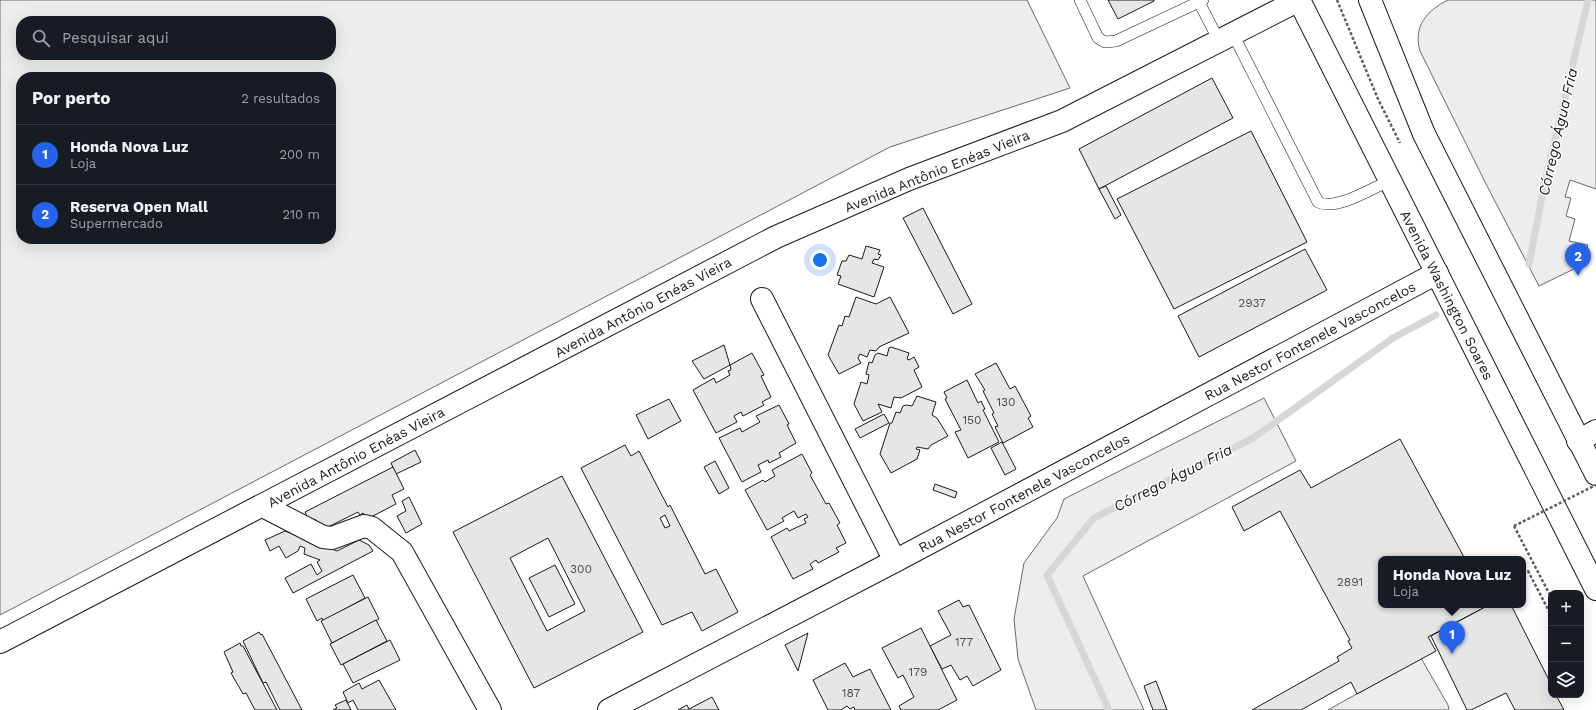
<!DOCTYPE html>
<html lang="pt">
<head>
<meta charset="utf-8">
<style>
  :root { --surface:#171b24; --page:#20242c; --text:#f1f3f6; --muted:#9ea1a6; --line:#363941; --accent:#2563eb }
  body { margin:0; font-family:"Work Sans",sans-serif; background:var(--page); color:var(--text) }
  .controls { position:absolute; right:12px; bottom:12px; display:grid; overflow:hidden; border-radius:8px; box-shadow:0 4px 16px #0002 }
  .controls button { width:36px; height:36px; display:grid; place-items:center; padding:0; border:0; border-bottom:1px solid var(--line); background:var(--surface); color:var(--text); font:20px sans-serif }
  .you { position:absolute; left:820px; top:260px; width:14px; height:14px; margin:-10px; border:3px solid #fff; border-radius:50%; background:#1a73e8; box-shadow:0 0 0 6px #1a73e833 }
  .badge { display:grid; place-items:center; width:26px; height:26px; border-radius:50%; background:var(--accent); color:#fff; font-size:13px; font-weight:700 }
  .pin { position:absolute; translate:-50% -33px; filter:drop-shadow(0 1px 2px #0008) }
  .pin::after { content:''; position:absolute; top:21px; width:14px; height:12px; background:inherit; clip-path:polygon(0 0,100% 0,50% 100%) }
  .popup { position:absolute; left:1378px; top:556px; width:148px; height:52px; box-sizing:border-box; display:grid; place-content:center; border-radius:8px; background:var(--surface); filter:drop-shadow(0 1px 3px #0005); font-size:13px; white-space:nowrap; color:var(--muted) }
  .popup b { font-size:15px; color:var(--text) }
  .popup::after { content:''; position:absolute; left:50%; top:100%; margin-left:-8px; border:8px solid transparent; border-top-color:var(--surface) }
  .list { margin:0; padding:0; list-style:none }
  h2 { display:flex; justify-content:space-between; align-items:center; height:52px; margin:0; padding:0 16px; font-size:17px }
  h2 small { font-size:13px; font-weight:400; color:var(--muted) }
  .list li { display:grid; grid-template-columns:26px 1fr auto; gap:12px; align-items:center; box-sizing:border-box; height:60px; padding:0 16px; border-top:1px solid var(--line) }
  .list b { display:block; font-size:15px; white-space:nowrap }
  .list p { margin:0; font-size:13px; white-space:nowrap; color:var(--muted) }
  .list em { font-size:13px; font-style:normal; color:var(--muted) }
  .icon { flex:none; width:22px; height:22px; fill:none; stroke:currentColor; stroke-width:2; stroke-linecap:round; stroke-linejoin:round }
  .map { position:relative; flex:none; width:1596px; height:710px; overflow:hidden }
  .search { position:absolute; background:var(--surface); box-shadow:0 4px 16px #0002; left:16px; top:16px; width:320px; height:44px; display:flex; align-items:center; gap:10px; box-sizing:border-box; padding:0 14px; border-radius:16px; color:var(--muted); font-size:15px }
  .panel { position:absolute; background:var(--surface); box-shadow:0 4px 16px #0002; left:16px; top:72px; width:320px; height:172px; border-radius:16px }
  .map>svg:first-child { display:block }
  .green { fill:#ededed; stroke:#6a6a6a; fill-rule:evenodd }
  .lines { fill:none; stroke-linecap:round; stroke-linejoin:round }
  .stream { stroke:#d7d7d7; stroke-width:7 }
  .building { fill:#e6e6e6; stroke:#1a1a1a; fill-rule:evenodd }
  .lane-casing { stroke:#1a1a1a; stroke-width:12 }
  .street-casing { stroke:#1a1a1a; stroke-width:24 }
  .secondary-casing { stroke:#1a1a1a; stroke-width:24 }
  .highway-casing { stroke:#1a1a1a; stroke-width:24 }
  .path { stroke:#5f5f5f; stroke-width:2.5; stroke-dasharray:3 2; stroke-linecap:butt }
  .lane { stroke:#fff; stroke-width:11 }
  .street { stroke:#fff; stroke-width:22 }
  .secondary { stroke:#fff; stroke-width:22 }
  .highway { stroke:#fff; stroke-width:22 }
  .path-bridge { stroke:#5f5f5f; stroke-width:2.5; stroke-dasharray:3 2; stroke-linecap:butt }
  .labels { text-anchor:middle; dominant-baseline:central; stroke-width:3; stroke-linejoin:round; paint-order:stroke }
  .number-label { font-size:12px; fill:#4d4d4d }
  .street-label { font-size:14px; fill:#1a1a1a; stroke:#fff }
  .water-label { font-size:15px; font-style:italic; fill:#1a1a1a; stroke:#fff }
</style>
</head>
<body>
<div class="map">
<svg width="1596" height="710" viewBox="0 0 1596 710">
  <rect width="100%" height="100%" fill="#fff"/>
  <g class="green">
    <path d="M0 0H1027L1070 88 890 147 0 615ZM21 21H331V55H21ZM21 77H331V239H21Z"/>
    <path d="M1448 0H1596V189L1570 180 1565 197 1571 198 1566 216 1575 219 1569 241 1588 245 1582 265 1539 286 1486 184 1420 51C1413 27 1426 11 1448 0Z"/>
    <path d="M1264 398 1296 461 1083 576 1144 710H1036L1018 659 1014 619 1024 563 1057 518 1064 499Z"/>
    <path d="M1421 658 1448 705 1449 710H1328Z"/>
  </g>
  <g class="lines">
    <g class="stream">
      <path d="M1529 264 1544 186 1588 0"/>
      <path d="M1109 710 1047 575 1094 518 1253 438 1393 338 1436 315"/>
    </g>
  </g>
  <g class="building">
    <path d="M1108 0H1154V1L1118 19Z"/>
    <path d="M1212 78 1233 118 1099 189 1079 149Z"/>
    <path d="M1251 131 1307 242 1174 309 1117 199Z"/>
    <path d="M1106 186 1121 215 1115 219 1099 189Z"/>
    <path d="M923 208 972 304 953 314 903 218Z"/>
    <path d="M866 246 880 250 878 254 881 255 878 260 874 259 872 263 884 267 874 297 838 284 841 276 837 275 842 261H846L849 255 862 259Z"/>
    <path d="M1305 249 1327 290 1199 357 1178 316Z"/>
    <path d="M856 297 876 304 890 297 909 333 879 347 876 351 870 350 867 357 860 354 858 358 861 363 839 374 828 355 839 325 842 326 845 316 849 317Z"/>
    <path d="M724 345 730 365 704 379 692 361Z"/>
    <path d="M891 347 909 353 907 359 909 360 914 357 919 367 914 370 922 387 901 398 894 397 891 408 878 404 882 412 863 421 854 404 861 382 867 384 869 375 866 374 869 362 872 363 875 355 878 353 887 356 889 348Z"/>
    <path d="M752 353 764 375 761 376 771 397 762 402 764 405 743 416 741 412 734 416 737 422 716 433 693 390 714 378 716 383 730 375 728 371 731 370 730 365Z"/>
    <path d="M996 363 1010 389 1015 386 1031 416 1028 418 1033 427 1003 443 995 427 998 426 992 414 994 413 983 391 985 390 975 374Z"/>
    <path d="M967 380 978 403 981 401 985 409 983 410 999 442 968 458 955 432 961 430 945 399 947 398 944 392Z"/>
    <path d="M917 396 936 402 932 415 937 418 948 436 931 445 928 449 917 447 916 449 920 450 917 459 891 473 880 454 890 423H892L896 412 900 413 903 406 906 405 912 406Z"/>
    <path d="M669 399 681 421 648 439 636 415Z"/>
    <path d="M779 405 789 424 787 425 796 443 779 453 781 457 769 463 768 460 758 465 761 472 742 482 719 438 740 428 742 432 760 422 756 416Z"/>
    <path d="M884 414 889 423 860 438 855 429Z"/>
    <path d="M1400 439 1465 559H1381V605H1489L1428 637 1436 651 1357 694 1351 682 1301 710H1252L1339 661 1337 657 1352 648 1348 641 1350 640 1280 511 1244 531 1232 507 1300 470 1311 488Z"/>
    <path d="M1002 442 1016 469 1005 475 991 448Z"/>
    <path d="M625 445 631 456 639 451 668 507 670 505 705 574 716 569 738 612 702 631 692 612 662 625 581 468ZM665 515 670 526 665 528 660 518Z"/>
    <path d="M415 450 421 462 396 474 391 463Z"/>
    <path d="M802 454 812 473 810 475 826 504 829 503 840 523 837 525 846 543 836 548 839 552 818 563 816 560 810 564 813 569 793 579 771 537 787 528 789 531 806 523 804 519 808 517 806 514 798 518 794 511 782 518 784 521 767 530 745 490 763 480 765 482 775 476 772 470Z"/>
    <path d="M715 461 729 488 719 494 704 467Z"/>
    <path d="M393 467 404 489 392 495 396 504 371 517 370 516 366 518 363 513 360 515 358 512 324 529 319 527 315 519 310 522 305 512Z"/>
    <path d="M562 476 643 632 534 688 453 532ZM548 538 585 611 547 631 510 558Z"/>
    <path d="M935 484 957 492 955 498 933 490Z"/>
    <path d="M409 497 422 524 406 533 397 516 406 511 402 501Z"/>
    <path d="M285 531 337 551 359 540 369 545 373 551 293 593 285 578 311 564 317 575 322 571 317 562 320 560 304 554 305 548 300 546 298 551 286 558 279 546 270 551 265 540Z"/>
    <path d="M555 565 575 604 549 617 529 578Z"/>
    <path d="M353 575 365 598 323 621 322 618 317 621 306 599Z"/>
    <path d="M368 597 379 619 332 643 321 621Z"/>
    <path d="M959 600 963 607 969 605 1001 670 973 686 967 676 960 680 951 665 942 669 930 646 951 635 938 611Z"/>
    <path d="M1489 605H1511L1551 684V695H1556L1564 710H1515L1506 693 1471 710H1467L1431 636Z"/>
    <path d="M376 620 387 641 341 665 330 644Z"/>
    <path d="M921 628 957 700 938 710H901L899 706 914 697 903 675 898 678 882 648Z"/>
    <path d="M259 632 261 635 262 634 302 710H280L266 682 263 683 243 641Z"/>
    <path d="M808 633 798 671 785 645Z"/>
    <path d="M390 640 400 660 353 683 343 664Z"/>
    <path d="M240 643 241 646H243L277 710H255L246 693 243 694 231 673 233 672 224 652Z"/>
    <path d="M845 663 853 677 870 669 891 710H855L854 707 850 709 847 706 841 710H828L813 680Z"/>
    <path d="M379 680 396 710H358L353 700 348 703 343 692 359 683 362 689Z"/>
    <path d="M1156 681 1167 710H1153L1144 686Z"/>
    <path d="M712 697 719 710H678L687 705 689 709Z"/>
    <path d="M346 700 351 710H333L337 708 335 705Z"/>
  </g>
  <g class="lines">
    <defs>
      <g id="lane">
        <path d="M1080 0 1098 38 1105 42 1116 41 1203 0"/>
        <path d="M1199 2 1219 41"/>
        <path d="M1233 34 1318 202C1336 211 1371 189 1389 181"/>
      </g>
      <g id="street">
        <path d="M762 299 895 561"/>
        <path d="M1578 441 1596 431"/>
        <path d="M263 506 323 537 332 538 364 526 372 528 402 552 490 710"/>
        <path d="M609 710 895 561 1437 273"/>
      </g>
      <path id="secondary" d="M0 642 776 237 909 179 1062 121 1299 0"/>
      <g id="highway">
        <path d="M1299 0 1596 589"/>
        <path d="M1370 0 1424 134 1596 474"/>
      </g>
    </defs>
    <use href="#lane" class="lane-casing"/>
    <use href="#street" class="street-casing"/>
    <use href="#secondary" class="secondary-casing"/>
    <use href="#highway" class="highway-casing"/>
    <g class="path">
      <path d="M1337 0 1378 99 1400 143"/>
      <path d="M1514 526 1551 597"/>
      <path d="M1523 573 1528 571 1551 615"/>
    </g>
    <use href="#lane" class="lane"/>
    <use href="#street" class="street"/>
    <use href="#secondary" class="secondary"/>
    <use href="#highway" class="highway"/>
    <path class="path-bridge" d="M1514 526 1596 485"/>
  </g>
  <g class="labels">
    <g class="number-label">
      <text x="1252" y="303">2937</text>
      <text x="1006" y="402">130</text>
      <text x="972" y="420">150</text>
      <text x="581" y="569">300</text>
      <text x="1350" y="582">2891</text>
      <text x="964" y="642">177</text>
      <text x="918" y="672">179</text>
      <text x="851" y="693">187</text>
    </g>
    <g class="street-label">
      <text transform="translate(937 171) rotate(-22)">Avenida Antônio Enéas Vieira</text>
      <text transform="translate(1447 295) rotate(63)">Avenida Washington Soares</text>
      <text transform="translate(643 307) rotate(-28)">Avenida Antônio Enéas Vieira</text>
      <text transform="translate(1310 341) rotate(-28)">Rua Nestor Fontenele Vasconcelos</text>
      <text transform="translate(356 457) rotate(-28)">Avenida Antônio Enéas Vieira</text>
      <text transform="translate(1024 493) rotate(-28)">Rua Nestor Fontenele Vasconcelos</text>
    </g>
    <g class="water-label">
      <text transform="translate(1558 132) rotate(-77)">Córrego Água Fria</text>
      <text transform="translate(1173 478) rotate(-27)">Córrego Água Fria</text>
    </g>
  </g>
</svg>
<div class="controls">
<button>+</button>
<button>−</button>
<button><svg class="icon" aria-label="layers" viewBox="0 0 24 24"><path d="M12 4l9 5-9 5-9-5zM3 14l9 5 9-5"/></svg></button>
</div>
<div class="you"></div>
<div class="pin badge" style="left:1452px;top:654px">1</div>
<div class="popup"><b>Honda Nova Luz</b>Loja</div>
<div class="pin badge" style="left:1578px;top:276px">2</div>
<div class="search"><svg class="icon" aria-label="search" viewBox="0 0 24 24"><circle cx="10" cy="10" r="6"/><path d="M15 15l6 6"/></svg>Pesquisar aqui</div>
<section class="panel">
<h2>Por perto<small>2 resultados</small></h2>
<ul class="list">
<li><span class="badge">1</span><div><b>Honda Nova Luz</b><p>Loja</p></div><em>200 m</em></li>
<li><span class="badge">2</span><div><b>Reserva Open Mall</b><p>Supermercado</p></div><em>210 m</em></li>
</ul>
</section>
</div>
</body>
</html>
